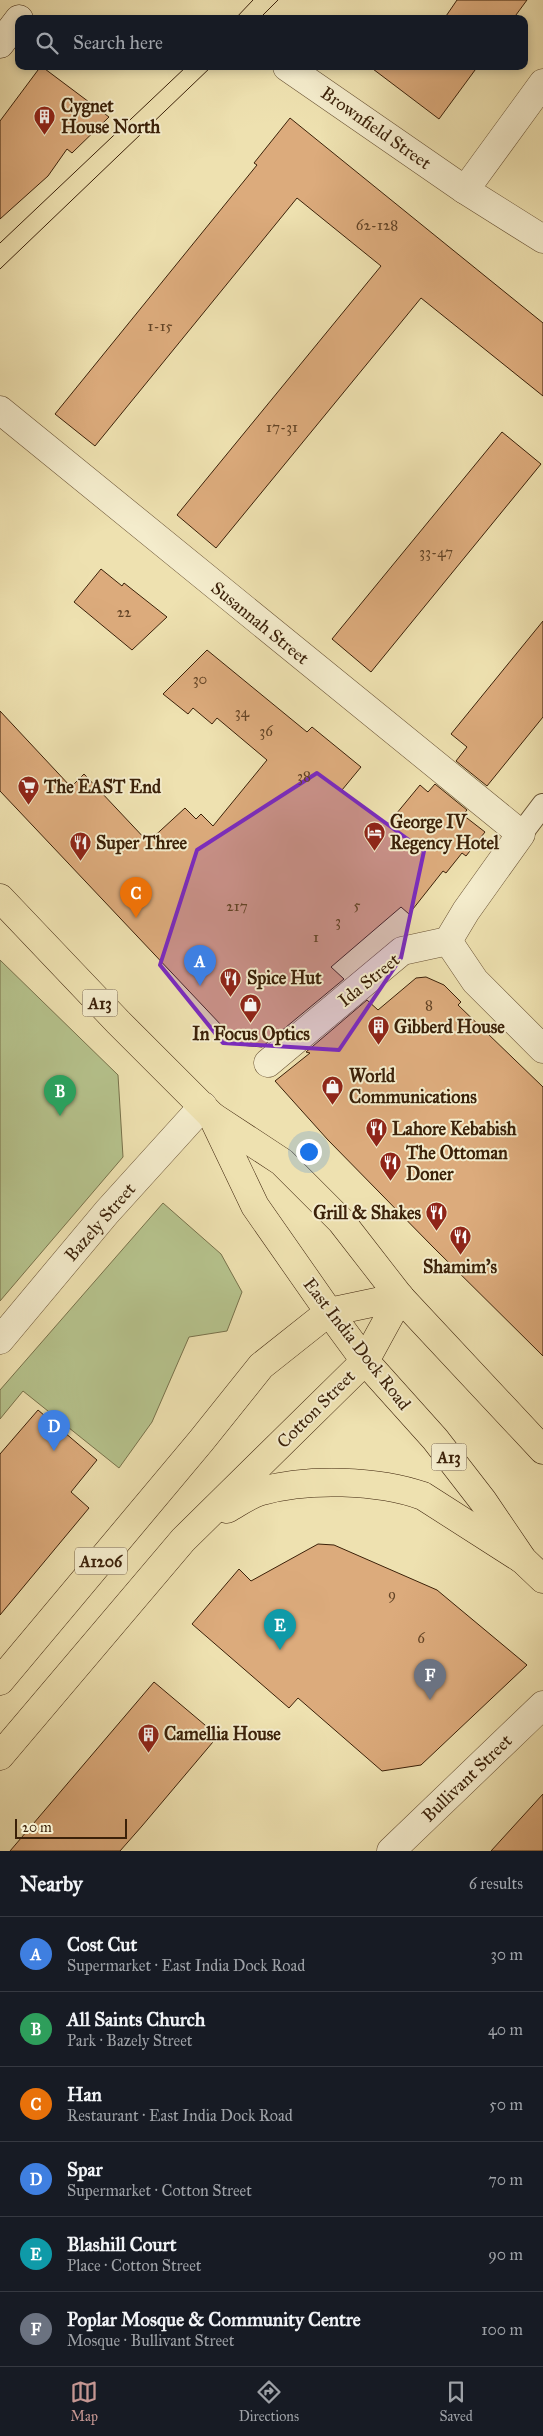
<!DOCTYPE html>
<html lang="en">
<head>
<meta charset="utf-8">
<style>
  :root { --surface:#171b24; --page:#20242c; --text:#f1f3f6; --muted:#9ea1a6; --line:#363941; --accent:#c59692 }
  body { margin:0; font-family:"IM FELL Great Primer",serif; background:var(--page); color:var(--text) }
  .scale { position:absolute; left:15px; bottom:12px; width:112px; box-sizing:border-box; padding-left:5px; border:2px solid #3b2109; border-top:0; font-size:14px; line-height:18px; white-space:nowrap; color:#3b2109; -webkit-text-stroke:4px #f4eccc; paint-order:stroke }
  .you { position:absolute; left:308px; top:1151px; width:18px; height:18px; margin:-12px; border:4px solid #fff; border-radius:50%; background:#1a73e8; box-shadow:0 0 0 8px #1a73e833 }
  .badge { display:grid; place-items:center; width:32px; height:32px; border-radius:50%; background:var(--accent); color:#fff; font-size:16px; font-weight:700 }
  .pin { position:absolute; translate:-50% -41px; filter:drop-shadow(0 1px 2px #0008) }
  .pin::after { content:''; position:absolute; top:26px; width:18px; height:15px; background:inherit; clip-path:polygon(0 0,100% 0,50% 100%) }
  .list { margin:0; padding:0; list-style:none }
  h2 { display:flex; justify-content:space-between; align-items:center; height:65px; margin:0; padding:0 20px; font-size:21px }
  h2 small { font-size:16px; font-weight:400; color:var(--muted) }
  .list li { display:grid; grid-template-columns:32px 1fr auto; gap:15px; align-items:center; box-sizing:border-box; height:75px; padding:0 20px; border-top:1px solid var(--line) }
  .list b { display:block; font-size:19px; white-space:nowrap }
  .list p { margin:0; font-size:16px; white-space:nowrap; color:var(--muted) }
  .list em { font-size:16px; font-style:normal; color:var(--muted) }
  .icon { flex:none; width:28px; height:28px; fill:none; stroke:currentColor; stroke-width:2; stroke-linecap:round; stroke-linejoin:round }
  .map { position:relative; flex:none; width:543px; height:1851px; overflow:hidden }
  .search { position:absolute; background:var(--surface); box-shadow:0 2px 8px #0003; left:15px; right:15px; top:15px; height:55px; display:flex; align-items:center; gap:12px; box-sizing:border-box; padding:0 18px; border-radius:10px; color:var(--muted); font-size:19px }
  .sheet { height:515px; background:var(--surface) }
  nav { display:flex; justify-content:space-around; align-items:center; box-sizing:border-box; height:70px; border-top:1px solid var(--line); background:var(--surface); font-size:14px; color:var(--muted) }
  nav a { display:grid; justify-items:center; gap:2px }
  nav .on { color:var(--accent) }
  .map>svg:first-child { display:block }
  .green { fill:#b6c38d; stroke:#78724b }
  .building { fill:#dcab7c; stroke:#3b2109 }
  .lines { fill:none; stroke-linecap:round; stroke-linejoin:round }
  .lane-casing { stroke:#685133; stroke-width:24 }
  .street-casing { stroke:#685133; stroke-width:29 }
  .secondary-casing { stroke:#3b2109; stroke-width:29 }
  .primary-casing { stroke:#3b2109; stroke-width:29 }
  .highway-casing { stroke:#3b2109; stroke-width:29 }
  .lane { stroke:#f4eccc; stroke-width:22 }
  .street { stroke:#f4eccc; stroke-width:28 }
  .secondary { stroke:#f4eccc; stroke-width:28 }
  .primary { stroke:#eee1b0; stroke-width:28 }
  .highway { stroke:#eee1b0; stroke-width:28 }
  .tram { stroke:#3b2109; stroke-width:1 }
  .marked { fill:#7b2cbf; fill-opacity:0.2; stroke:#7b2cbf; stroke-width:4; stroke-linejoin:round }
  .labels { text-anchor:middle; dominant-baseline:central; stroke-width:4; stroke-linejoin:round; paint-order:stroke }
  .number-label { font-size:15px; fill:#634426 }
  .shield { fill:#f4eccc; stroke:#725e44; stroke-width:1 }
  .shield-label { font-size:16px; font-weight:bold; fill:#3b2109 }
  .poi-label { font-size:18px; font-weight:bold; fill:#3b2109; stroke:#f4eccc; text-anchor:start }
  .street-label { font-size:18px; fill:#3b2109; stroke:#f4eccc }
</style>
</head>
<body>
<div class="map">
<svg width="543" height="1851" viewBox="0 0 543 1851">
  <rect width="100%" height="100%" fill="#eee1b0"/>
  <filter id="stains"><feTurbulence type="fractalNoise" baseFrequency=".004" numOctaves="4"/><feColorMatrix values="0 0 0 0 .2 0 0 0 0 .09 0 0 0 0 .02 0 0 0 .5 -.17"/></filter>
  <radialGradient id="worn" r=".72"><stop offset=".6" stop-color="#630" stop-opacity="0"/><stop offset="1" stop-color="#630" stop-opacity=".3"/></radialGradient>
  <g class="green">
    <path d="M0 960 118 1075 123 1157 0 1301Z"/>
    <path d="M163 1203 221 1254 242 1292 227 1331 189 1337 152 1422 119 1468 23 1391 0 1419V1390Z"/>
  </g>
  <g class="building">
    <path d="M457 0H527L513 19H444Z"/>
    <path d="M41 66 109 117 72 153 67 149 48 176 0 219V121Z"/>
    <path d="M369 66H478L439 119Z"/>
    <path d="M290 118 543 323V396L421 298 216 548 177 515 381 266 297 198 95 446 55 414 257 165 254 163Z"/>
    <path d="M502 432 541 464 371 672 332 639Z"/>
    <path d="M101 569 122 586 124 583 167 617 132 650 74 602Z"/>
    <path d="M543 621V717L487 786 456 761 467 747 451 734Z"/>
    <path d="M207 650 307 732 312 727 361 767 342 790 387 825 420 785 428 792 435 784 467 810 463 815 485 832 466 856 462 853 446 873 443 871 409 914 401 907 331 967 344 979 262 1047 240 1045 0 791V711L71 787 84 774 148 842 185 808 196 819 201 814 213 826 267 760 217 718 212 724 193 708 188 714 163 694Z"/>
    <path d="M426 977 444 985 461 1002 458 1005 543 1087V1356L433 1247 328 1140 275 1081 310 1053 306 1052 367 1000 378 1010 416 978Z"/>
    <path d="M38 1410 97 1460 71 1492 89 1508 0 1615V1454Z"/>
    <path d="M318 1544 334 1545 437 1590 527 1665 421 1765 382 1771 298 1698 289 1708 192 1624 239 1569 251 1581Z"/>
    <path d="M154 1682 218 1736 142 1826 120 1851H10Z"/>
    <path d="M543 1794V1851H491Z"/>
  </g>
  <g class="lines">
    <defs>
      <path id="lane" d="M521 834 543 805"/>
      <g id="street">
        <path d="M287 67 465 190 543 239"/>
        <path d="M465 190 543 83"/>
        <path d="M0 410 521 834 466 911 448 941 402 951 268 1063"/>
        <path d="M448 941 475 981 543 1049"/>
        <path d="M0 1340 107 1212 203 1106"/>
        <path d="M391 1851 543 1705"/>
      </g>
      <path id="secondary" d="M0 44 19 19"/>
      <g id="primary">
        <path d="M227 1509C238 1503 250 1494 262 1491 308 1478 378 1480 423 1496L523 1560"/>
        <path d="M0 1681 201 1441 261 1366 329 1312 400 1297"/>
        <path d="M0 1756 183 1540 365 1361 400 1297"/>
      </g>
      <g id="highway">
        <path d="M0 898 118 1022 212 1116 282 1162 341 1221 400 1297 543 1450"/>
        <path d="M212 1116 255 1206 329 1312 365 1361 435 1439 483 1501 523 1560 543 1579"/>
      </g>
    </defs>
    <use href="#lane" class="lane-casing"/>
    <use href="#street" class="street-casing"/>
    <use href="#secondary" class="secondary-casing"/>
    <use href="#primary" class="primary-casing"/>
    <use href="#highway" class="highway-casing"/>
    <use href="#lane" class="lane"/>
    <use href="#street" class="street"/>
    <use href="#secondary" class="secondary"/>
    <use href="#primary" class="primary"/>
    <use href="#highway" class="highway"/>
    <g class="tram">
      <path d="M235 19 253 0"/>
      <path d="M259 19 278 0"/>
      <path d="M0 243 187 66"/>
      <path d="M0 269 212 66"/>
    </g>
  </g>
  <path class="marked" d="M317 773 424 851 401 958 339 1050 223 1043 160 965 197 850Z"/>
  <defs>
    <symbol id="building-pin" viewBox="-11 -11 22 30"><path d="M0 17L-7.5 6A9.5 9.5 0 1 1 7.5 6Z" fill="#8f2418" stroke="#f4eccc"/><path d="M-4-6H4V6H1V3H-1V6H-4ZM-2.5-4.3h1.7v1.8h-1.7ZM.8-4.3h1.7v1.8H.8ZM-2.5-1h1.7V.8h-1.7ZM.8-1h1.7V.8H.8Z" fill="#fff"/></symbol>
    <symbol id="supermarket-pin" viewBox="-11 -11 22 30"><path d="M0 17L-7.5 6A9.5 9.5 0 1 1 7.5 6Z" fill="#8f2418" stroke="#f4eccc"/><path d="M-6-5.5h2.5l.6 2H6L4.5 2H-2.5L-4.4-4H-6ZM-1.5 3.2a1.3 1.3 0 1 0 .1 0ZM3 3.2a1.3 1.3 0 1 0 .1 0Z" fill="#fff"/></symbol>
    <symbol id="hotel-pin" viewBox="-11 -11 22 30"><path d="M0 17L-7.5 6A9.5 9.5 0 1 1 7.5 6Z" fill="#8f2418" stroke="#f4eccc"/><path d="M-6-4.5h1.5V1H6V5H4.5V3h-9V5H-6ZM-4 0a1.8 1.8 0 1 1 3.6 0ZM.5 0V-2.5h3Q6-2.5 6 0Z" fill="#fff"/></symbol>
    <symbol id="restaurant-pin" viewBox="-11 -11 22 30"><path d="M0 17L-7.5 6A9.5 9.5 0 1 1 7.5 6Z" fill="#8f2418" stroke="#f4eccc"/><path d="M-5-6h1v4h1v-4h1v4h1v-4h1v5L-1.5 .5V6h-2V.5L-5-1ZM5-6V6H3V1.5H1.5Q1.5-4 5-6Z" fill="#fff"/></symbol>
    <symbol id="shop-pin" viewBox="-11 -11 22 30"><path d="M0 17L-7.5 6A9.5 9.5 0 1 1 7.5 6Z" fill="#8f2418" stroke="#f4eccc"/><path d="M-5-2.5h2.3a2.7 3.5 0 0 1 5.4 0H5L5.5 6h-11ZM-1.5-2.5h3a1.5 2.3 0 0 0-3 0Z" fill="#fff"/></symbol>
  </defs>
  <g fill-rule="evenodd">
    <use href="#building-pin" x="32" y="104" width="25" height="34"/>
    <use href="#supermarket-pin" x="16" y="774" width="25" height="34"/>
    <use href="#hotel-pin" x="362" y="820" width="25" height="34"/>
    <use href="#restaurant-pin" x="68" y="830" width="25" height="34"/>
    <use href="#restaurant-pin" x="218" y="966" width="25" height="34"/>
    <use href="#shop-pin" x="238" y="992" width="25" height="34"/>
    <use href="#building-pin" x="366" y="1014" width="25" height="34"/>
    <use href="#shop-pin" x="320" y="1074" width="25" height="34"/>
    <use href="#restaurant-pin" x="364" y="1116" width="25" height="34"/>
    <use href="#restaurant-pin" x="378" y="1150" width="25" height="34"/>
    <use href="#restaurant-pin" x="424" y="1200" width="25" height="34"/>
    <use href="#restaurant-pin" x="448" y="1224" width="25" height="34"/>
    <use href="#building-pin" x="136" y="1722" width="25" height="34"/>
  </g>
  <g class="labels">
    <g class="number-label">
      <text x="377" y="225">62-128</text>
      <text x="160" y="326">1-15</text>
      <text x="282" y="427">17-31</text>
      <text x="436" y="552">33-47</text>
      <text x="124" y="612">22</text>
      <text x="200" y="679">30</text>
      <text x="242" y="712">34</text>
      <text x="266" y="731">36</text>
      <text x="304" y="776">38</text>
      <text x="357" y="905">5</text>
      <text x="237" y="906">217</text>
      <text x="338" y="921">3</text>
      <text x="316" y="937">1</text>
      <text x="429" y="1005">8</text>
      <text x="392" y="1594">9</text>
      <text x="421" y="1638">6</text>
    </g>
    <g class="shield">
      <rect x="82.5" y="989.5" width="35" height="27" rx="4"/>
      <rect x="431.5" y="1443.5" width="35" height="27" rx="4"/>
      <rect x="75" y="1547.5" width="52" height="27" rx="4"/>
    </g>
    <g class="shield-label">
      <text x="100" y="1003">A13</text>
      <text x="449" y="1457">A13</text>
      <text x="101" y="1561">A1206</text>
    </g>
    <g class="poi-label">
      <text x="61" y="106">Cygnet<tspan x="61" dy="21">House North</tspan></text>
      <text x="44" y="787">The EAST End</text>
      <text x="390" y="822">George IV<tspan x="390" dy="21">Regency Hotel</tspan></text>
      <text x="96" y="843">Super Three</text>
      <text x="247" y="978">Spice Hut</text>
      <text x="394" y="1027">Gibberd House</text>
      <text x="251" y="1034" text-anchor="middle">In Focus Optics</text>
      <text x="349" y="1076">World<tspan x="349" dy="21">Communications</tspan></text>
      <text x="392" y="1129">Lahore Kebabish</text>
      <text x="406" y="1153">The Ottoman<tspan x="406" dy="21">Doner</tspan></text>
      <text x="421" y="1213" text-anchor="end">Grill &amp; Shakes</text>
      <text x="460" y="1267" text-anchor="middle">Shamim's</text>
      <text x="164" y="1734">Camellia House</text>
    </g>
    <g class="street-label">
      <text transform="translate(376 128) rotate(35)">Brownfield Street</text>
      <text transform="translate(260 623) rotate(39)">Susannah Street</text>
      <text transform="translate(369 980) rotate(-39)">Ida Street</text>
      <text transform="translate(100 1222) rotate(-49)">Bazely Street</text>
      <text transform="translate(357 1344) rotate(52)">East India Dock Road</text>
      <text transform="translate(316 1409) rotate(-45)">Cotton Street</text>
      <text transform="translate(467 1778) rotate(-44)">Bullivant Street</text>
    </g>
  </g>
  <rect width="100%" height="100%" filter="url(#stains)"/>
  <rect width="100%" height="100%" fill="url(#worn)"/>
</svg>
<div class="scale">20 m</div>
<div class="you"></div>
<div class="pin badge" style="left:200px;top:986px;background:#3f7fe0">A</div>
<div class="pin badge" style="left:60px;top:1116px;background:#2e9e5b">B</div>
<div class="pin badge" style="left:136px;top:918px;background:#e8710a">C</div>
<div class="pin badge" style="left:54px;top:1451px;background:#3f7fe0">D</div>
<div class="pin badge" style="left:280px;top:1650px;background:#0f9aa8">E</div>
<div class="pin badge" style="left:430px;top:1700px;background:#6b7280">F</div>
<div class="search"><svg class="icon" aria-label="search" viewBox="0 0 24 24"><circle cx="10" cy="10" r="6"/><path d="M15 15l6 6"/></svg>Search here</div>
</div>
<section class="sheet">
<h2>Nearby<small>6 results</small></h2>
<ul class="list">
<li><span class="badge" style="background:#3f7fe0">A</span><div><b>Cost Cut</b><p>Supermarket · East India Dock Road</p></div><em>30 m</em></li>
<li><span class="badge" style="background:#2e9e5b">B</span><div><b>All Saints Church</b><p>Park · Bazely Street</p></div><em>40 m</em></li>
<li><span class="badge" style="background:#e8710a">C</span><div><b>Han</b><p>Restaurant · East India Dock Road</p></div><em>50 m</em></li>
<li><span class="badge" style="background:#3f7fe0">D</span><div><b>Spar</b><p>Supermarket · Cotton Street</p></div><em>70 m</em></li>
<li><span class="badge" style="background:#0f9aa8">E</span><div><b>Blashill Court</b><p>Place · Cotton Street</p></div><em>90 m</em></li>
<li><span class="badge" style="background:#6b7280">F</span><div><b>Poplar Mosque &amp; Community Centre</b><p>Mosque · Bullivant Street</p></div><em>100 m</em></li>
</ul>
</section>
<nav>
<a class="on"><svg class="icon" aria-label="map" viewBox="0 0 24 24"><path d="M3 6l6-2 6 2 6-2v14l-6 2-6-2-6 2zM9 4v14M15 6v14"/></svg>Map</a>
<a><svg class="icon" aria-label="directions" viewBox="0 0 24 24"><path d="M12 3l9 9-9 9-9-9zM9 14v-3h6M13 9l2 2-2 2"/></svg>Directions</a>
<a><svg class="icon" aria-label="saved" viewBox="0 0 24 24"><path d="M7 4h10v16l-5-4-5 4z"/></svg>Saved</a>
</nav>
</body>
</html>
